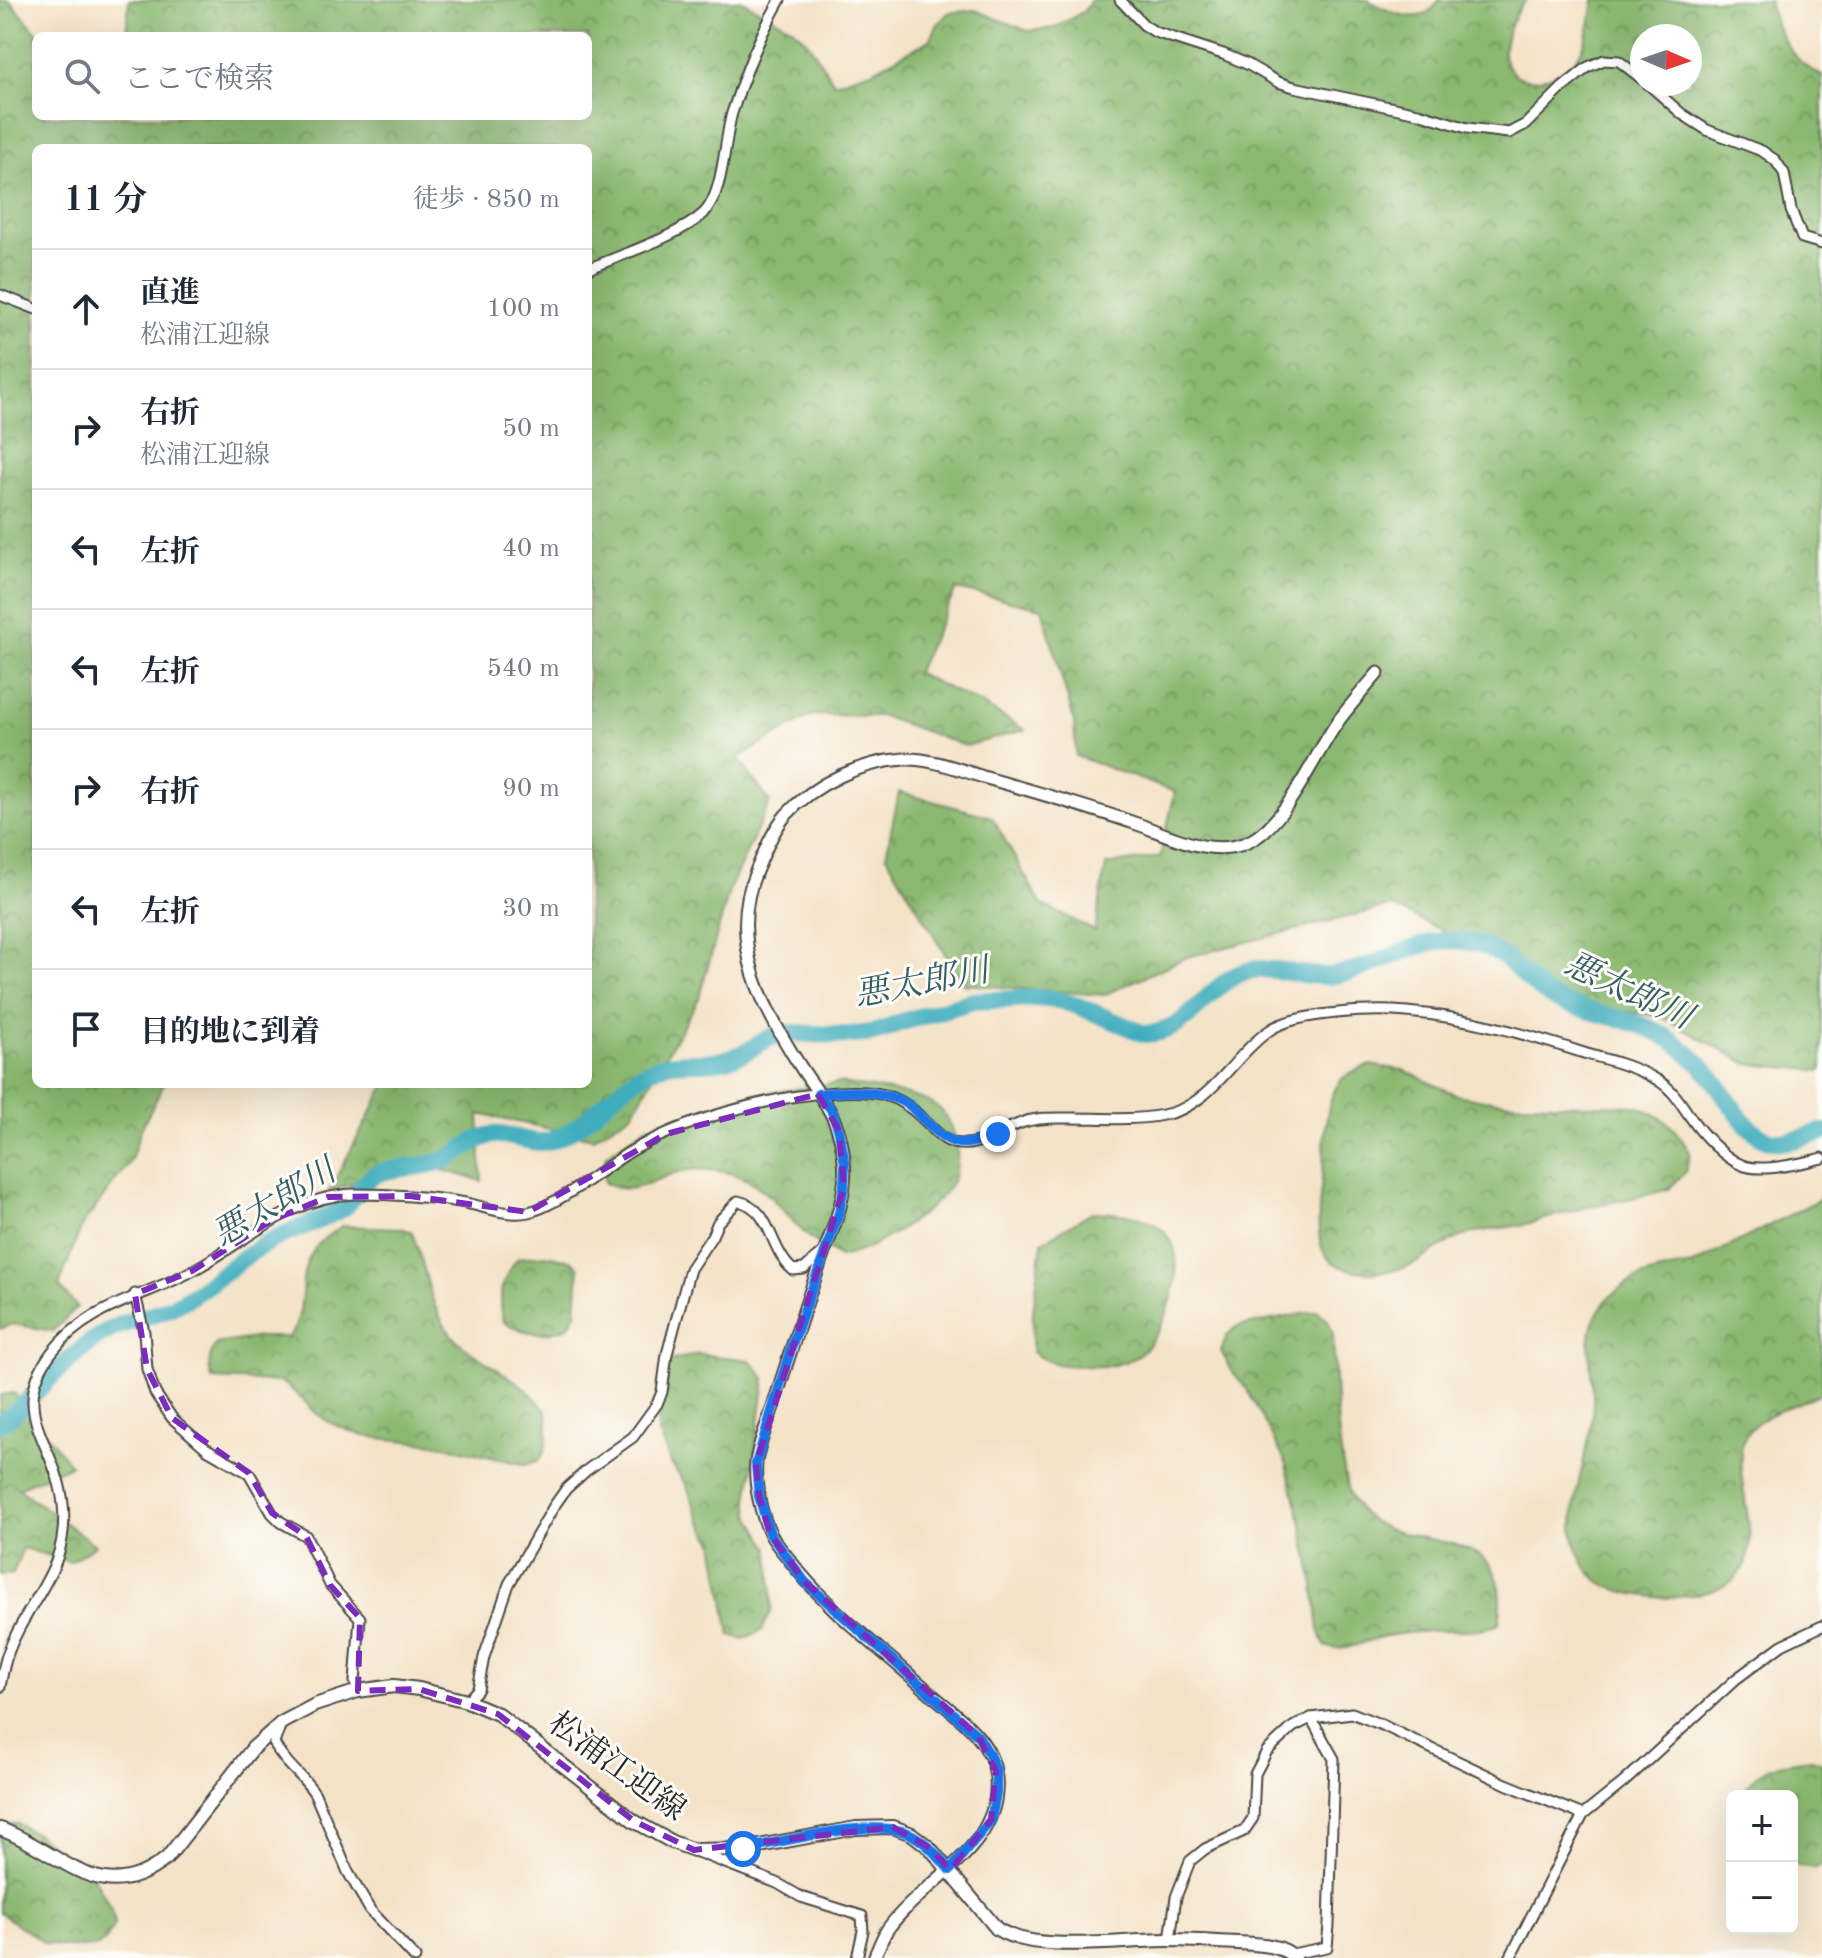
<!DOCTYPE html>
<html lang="ja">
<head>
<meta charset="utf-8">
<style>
  :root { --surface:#fff; --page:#f6f6f7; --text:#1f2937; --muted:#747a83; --line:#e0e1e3 }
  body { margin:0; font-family:"Old Standard TT","Noto Serif JP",serif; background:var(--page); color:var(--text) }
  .controls { position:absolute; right:24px; bottom:24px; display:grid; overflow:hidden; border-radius:12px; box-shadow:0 8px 32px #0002 }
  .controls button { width:72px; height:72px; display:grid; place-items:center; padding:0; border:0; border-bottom:2px solid var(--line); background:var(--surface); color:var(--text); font:40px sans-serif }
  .compass { position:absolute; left:1630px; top:24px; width:72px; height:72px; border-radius:50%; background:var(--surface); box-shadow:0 8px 32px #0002; rotate:92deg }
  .stop { position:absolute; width:24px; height:24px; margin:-18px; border:6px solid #1a73e8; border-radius:50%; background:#fff }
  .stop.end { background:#1a73e8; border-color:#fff; box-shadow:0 2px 8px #0008 }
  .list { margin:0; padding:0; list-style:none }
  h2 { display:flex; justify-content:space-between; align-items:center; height:104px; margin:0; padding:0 32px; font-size:34px }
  h2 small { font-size:26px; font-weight:400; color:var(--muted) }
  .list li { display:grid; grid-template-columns:52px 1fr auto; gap:24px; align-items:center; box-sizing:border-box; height:120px; padding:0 32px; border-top:2px solid var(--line) }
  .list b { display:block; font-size:30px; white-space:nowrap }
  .list p { margin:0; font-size:26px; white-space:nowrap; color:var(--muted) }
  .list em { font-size:26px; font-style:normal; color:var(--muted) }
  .icon { flex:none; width:44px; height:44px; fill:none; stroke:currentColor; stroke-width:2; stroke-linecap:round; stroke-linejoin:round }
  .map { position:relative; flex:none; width:1822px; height:1958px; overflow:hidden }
  .search { position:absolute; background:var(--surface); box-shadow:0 8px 32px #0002; left:32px; top:32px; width:560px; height:88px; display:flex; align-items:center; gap:20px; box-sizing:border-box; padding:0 28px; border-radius:12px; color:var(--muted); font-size:30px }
  .panel { position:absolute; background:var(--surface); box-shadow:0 8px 32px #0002; left:32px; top:144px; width:560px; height:944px; border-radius:12px }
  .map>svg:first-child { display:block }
  .forest { fill:url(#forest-crowns); stroke:#5a724e; stroke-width:2; fill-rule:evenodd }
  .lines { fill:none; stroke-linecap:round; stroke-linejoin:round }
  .river { stroke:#3fadbd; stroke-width:18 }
  .minor-casing { stroke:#494642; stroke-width:13 }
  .tertiary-casing { stroke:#494642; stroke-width:15 }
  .secondary-casing { stroke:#494642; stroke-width:16 }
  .minor { stroke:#fff; stroke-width:9 }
  .tertiary { stroke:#fff; stroke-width:11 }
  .secondary { stroke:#fff; stroke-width:12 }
  .route { stroke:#1a73e8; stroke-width:10 }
  .marked { fill:none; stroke:#7b2cbf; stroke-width:6; stroke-dasharray:16 10; stroke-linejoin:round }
  .labels { text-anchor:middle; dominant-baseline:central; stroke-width:6; stroke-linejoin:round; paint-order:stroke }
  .street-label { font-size:32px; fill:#2b2b2b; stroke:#fdfcf7 }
  .water-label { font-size:34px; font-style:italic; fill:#335f65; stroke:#fdfcf7 }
</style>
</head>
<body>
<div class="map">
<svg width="1822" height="1958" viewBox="0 0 1822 1958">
  <defs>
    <pattern id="forest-crowns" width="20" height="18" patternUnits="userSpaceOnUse" patternTransform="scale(2)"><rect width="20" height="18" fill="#8ab870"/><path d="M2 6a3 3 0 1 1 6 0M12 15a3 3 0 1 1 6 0" fill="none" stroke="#71965c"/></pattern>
  </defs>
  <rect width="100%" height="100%" fill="#fdfcf7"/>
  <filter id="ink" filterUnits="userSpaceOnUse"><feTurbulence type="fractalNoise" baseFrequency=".0125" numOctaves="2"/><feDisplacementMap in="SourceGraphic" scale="16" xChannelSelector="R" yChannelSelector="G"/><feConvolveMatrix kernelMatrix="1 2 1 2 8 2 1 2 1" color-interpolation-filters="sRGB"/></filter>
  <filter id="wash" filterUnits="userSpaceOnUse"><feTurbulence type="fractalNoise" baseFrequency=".006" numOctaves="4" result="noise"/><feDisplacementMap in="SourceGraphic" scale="32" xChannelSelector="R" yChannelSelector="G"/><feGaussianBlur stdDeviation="1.8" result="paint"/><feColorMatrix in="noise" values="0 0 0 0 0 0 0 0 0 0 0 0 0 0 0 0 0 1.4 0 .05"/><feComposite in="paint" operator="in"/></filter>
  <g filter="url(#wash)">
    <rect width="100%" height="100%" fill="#f4e2c7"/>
    <g class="forest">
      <path d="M0 0H9L40 36H36V116H588V36H126L129 0H740L791 27 808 42 834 83 874 70 930 40 938 24 948 13 975 10 1028 31 1054 28 1084 11 1091 0H1368C1389 12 1423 30 1439 0H1526C1513 14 1495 51 1509 68 1526 92 1566 74 1579 54 1589 40 1591 17 1594 0H1769C1775 32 1792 62 1822 76V1071L1748 1064 1660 1016 1554 1003 1516 978 1507 961 1391 906 1187 957 1104 995 963 984 886 855 899 792 992 817 1041 904 1095 931 1106 865 1160 857 1175 792 1076 756 1074 721 1042 608 956 589 916 673 981 704 1025 730 966 746 882 716 812 715 738 758 770 802 730 888 699 998 632 1114 593 1138 479 1114 482 1181 417 1163 329 1191 386 1084H588V148H36V1084H164L141 1129 131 1160 81 1227 59 1286 77 1307 53 1331 12 1324 0 1329ZM1642 36H1690V84H1642Z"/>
      <path d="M1370 1065 1403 1070 1457 1095 1484 1100 1517 1103 1636 1106C1665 1117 1675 1126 1690 1153L1685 1172 1669 1189C1645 1196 1621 1200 1597 1205 1573 1210 1550 1218 1526 1224 1507 1228 1486 1229 1466 1235 1440 1242 1423 1265 1396 1270 1376 1273 1348 1274 1331 1261 1308 1244 1324 1180 1324 1154 1324 1132 1327 1088 1347 1075 1354 1070 1363 1068 1370 1065Z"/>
      <path d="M839 1083C863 1087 923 1093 940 1109 957 1126 963 1162 951 1183 935 1212 871 1252 839 1257 829 1249 817 1244 808 1236 780 1212 767 1181 725 1172 713 1170 695 1168 682 1171 654 1178 634 1198 605 1183L602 1169 607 1155 646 1127 751 1095Z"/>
      <path d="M1822 1198V1393C1799 1404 1762 1413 1748 1432 1718 1474 1794 1575 1703 1593 1687 1596 1671 1599 1655 1597 1636 1595 1607 1591 1593 1576 1582 1564 1573 1542 1573 1526 1574 1481 1594 1440 1593 1395 1592 1372 1585 1344 1593 1322 1596 1314 1604 1302 1610 1297 1631 1275 1665 1269 1693 1265Z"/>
      <path d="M1092 1212C1116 1212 1156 1215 1170 1239 1189 1270 1163 1342 1132 1359 1118 1366 1099 1367 1084 1366 1063 1366 1049 1365 1032 1352L1033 1312 1042 1242Z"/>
      <path d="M342 1226 400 1228 411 1231C426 1263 427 1300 447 1329 463 1351 499 1369 521 1385 531 1392 539 1403 547 1412 548 1430 550 1446 539 1461L524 1464C494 1459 465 1449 434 1444 395 1438 372 1443 333 1424 311 1414 301 1393 281 1382L212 1379C207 1366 209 1355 216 1344L260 1337H289C317 1296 281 1262 342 1226Z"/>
      <path d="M546 1255 572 1261 579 1268 576 1313 568 1327C542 1337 528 1334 503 1322 499 1291 499 1283 518 1258Z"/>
      <path d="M1317 1311 1328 1320 1333 1334C1335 1376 1336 1462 1352 1498 1385 1568 1519 1504 1499 1624 1482 1631 1467 1630 1449 1630 1428 1631 1394 1633 1374 1639 1356 1644 1344 1653 1325 1646L1319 1630 1314 1585 1301 1521 1285 1461 1247 1389 1231 1371 1221 1351 1227 1335 1237 1327Z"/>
      <path d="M699 1354 750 1360 765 1378 748 1501 751 1517 769 1548 772 1592 771 1612 762 1630 744 1639 730 1635 714 1542 700 1520 686 1484 671 1464 658 1430V1385L668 1364 673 1360Z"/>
      <path d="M14 1393 71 1465 18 1488 95 1545 70 1562 23 1548 13 1574 0 1575V1395Z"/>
      <path d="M1812 1759 1822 1763V1865L1815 1868 1792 1865V1796H1742C1757 1765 1780 1762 1812 1759Z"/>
      <path d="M0 1823 18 1824 38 1835 92 1874 110 1907 115 1923 106 1940 97 1946 74 1948 46 1944 0 1913Z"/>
    </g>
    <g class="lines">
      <path class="river" d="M0 1423C13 1417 22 1406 32 1396 52 1376 72 1356 95 1339 121 1320 150 1318 178 1304 207 1288 230 1266 258 1248 283 1232 313 1225 340 1210 355 1201 362 1179 379 1173 400 1166 423 1169 444 1160 460 1153 474 1138 492 1135 512 1133 534 1147 552 1140 593 1126 624 1072 668 1064 690 1060 712 1065 734 1057 753 1051 767 1034 788 1033 819 1033 869 1042 895 1024L973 1001 1037 998 1058 1000 1078 1006 1145 1034C1192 1032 1201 991 1239 974 1269 961 1303 980 1335 975 1387 967 1430 924 1486 947 1513 958 1528 985 1553 998 1588 1015 1638 1018 1668 1038 1678 1044 1701 1064 1709 1074 1726 1094 1740 1125 1764 1138 1782 1147 1803 1137 1822 1132"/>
    </g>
  </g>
  <g filter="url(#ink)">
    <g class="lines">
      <defs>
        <g id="minor">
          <path d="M1120 0 1144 25 1155 32 1223 54 1247 64 1278 82 1294 87 1418 113 1467 128 1509 133 1526 124 1562 88 1588 67 1604 60 1619 61 1642 79"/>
          <path d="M1648 84 1682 114 1707 130 1762 151 1775 160 1784 173 1791 210 1802 238 1822 244"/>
          <path d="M588 269C620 255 680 236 704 213 724 193 724 140 732 113 744 74 760 35 780 0"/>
          <path d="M0 295 36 309"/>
          <path d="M135 1294 144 1332 147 1369 155 1393 172 1418 207 1449 249 1473 272 1513 281 1522 306 1536 330 1585 360 1618 355 1682 358 1691"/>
          <path d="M0 1687C2 1676 4 1663 8 1653 28 1598 70 1571 63 1504 57 1444 6 1412 52 1352 88 1306 142 1298 190 1272 245 1243 291 1195 356 1194 391 1194 425 1196 460 1202 481 1205 506 1217 528 1212 555 1207 603 1169 628 1153 682 1120 774 1095 838 1092 873 1090 897 1093 922 1118 930 1125 939 1137 948 1141 974 1153 1001 1129 1024 1122 1039 1117 1056 1118 1071 1118 1101 1118 1133 1121 1163 1115 1212 1106 1232 1056 1270 1030 1296 1012 1375 1009 1407 1012 1467 1017 1529 1035 1587 1054 1609 1060 1632 1066 1652 1077 1672 1087 1679 1101 1691 1118 1702 1134 1724 1158 1742 1165 1760 1173 1803 1163 1822 1158"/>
          <path d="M467 1701 478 1689 484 1657 509 1584 554 1506 566 1489 587 1470 633 1437 657 1404 662 1392 667 1354 690 1269 712 1236 718 1222 738 1201C772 1208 769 1250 793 1270L804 1269 823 1252"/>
          <path d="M281 1724 274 1743C284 1764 303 1775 315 1794L348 1872 370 1910 415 1958"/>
          <path d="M697 1852 777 1883 801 1897 862 1916 863 1931 857 1958"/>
          <path d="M1170 1940 1176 1897 1190 1861 1205 1849 1244 1831 1253 1818 1255 1774 1267 1751 1293 1727 1311 1718 1352 1713 1382 1725 1506 1784 1583 1815"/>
          <path d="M1292 1954 1327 1947 1329 1925 1334 1759 1311 1718"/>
          <path d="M1510 1958 1583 1815 1624 1782 1736 1679 1782 1645 1822 1626"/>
        </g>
        <path id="tertiary" d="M874 1958C878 1949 882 1938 887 1930 923 1879 1002 1850 996 1778 993 1739 955 1715 929 1692 881 1649 826 1609 788 1558 782 1550 774 1542 770 1533 761 1515 754 1483 756 1463 758 1444 768 1423 774 1404 789 1355 805 1307 822 1258 834 1226 848 1195 844 1160 840 1118 824 1102 802 1069 763 1009 726 941 757 869 765 851 773 830 786 815 815 783 861 762 904 759 930 758 958 769 983 777 1036 792 1088 807 1140 825 1173 837 1213 858 1248 842 1286 825 1315 753 1339 720 1351 704 1365 688 1378 673"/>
        <path id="secondary" d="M0 1829C62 1851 100 1912 167 1858L253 1748 281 1723 315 1705 358 1691 394 1686 419 1689 467 1701 498 1714 634 1821 672 1842 694 1850 743 1849 856 1828 893 1827 912 1834 930 1848 997 1929C1036 1954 1121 1940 1168 1940 1191 1940 1214 1942 1237 1943 1255 1944 1282 1944 1295 1958"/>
      </defs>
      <use href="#minor" class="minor-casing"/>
      <use href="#tertiary" class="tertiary-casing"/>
      <use href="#secondary" class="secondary-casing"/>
      <use href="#minor" class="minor"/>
      <use href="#tertiary" class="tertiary"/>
      <use href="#secondary" class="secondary"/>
    </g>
  </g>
  <g class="lines" filter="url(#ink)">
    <path class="route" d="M743 1849C784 1842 880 1815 914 1836 929 1844 939 1858 950 1870L991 1820 996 1793V1771L989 1754 978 1736 805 1582 770 1534 759 1496 756 1464 792 1345 839 1213 844 1187 845 1163 839 1131 831 1109 818 1094C846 1091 877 1089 904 1102 911 1105 916 1112 922 1118 951 1146 958 1150 998 1134"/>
  </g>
  <path class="marked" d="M818 1094 839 1131 844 1187 756 1464 759 1496 770 1534 805 1582 978 1736 996 1771 991 1820 950 1870 930 1848 893 1827 694 1850 634 1821 498 1714 419 1689 358 1691 360 1618 330 1585 306 1536 272 1513 249 1473 172 1418 147 1369 135 1294 192 1271 272 1220 328 1197 410 1196 528 1212 666 1134Z"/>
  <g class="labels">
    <g class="street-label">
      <text transform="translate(616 1768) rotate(36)">松浦江迎線</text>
    </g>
    <g class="water-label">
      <text transform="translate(922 984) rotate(-11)">悪太郎川</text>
      <text transform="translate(1628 992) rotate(25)">悪太郎川</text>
      <text transform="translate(275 1204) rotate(-31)">悪太郎川</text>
    </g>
  </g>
</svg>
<div class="controls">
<button>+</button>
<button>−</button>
</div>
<svg class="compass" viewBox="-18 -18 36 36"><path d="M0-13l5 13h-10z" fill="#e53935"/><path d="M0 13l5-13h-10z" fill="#747a83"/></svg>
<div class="stop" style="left:743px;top:1849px"></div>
<div class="stop end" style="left:998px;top:1134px"></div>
<div class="search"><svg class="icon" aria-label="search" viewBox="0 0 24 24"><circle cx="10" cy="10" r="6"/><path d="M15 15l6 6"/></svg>ここで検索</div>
<section class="panel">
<h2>11 分<small>徒歩 · 850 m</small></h2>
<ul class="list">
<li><svg class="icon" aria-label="ahead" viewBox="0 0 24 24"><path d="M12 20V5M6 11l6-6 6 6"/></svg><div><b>直進</b><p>松浦江迎線</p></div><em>100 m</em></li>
<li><svg class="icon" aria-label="right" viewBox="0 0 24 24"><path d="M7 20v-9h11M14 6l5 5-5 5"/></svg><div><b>右折</b><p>松浦江迎線</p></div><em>50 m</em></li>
<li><svg class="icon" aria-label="left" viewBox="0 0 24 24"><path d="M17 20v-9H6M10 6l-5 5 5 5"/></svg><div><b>左折</b></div><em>40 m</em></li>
<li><svg class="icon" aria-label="left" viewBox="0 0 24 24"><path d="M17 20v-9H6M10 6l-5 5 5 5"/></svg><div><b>左折</b></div><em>540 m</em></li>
<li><svg class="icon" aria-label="right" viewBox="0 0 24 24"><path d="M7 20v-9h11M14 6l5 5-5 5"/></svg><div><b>右折</b></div><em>90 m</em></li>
<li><svg class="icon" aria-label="left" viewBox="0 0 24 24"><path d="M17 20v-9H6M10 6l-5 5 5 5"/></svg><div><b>左折</b></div><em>30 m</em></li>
<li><svg class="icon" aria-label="arrive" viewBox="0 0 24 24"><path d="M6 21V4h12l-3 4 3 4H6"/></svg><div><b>目的地に到着</b></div></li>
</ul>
</section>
</div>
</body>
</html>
